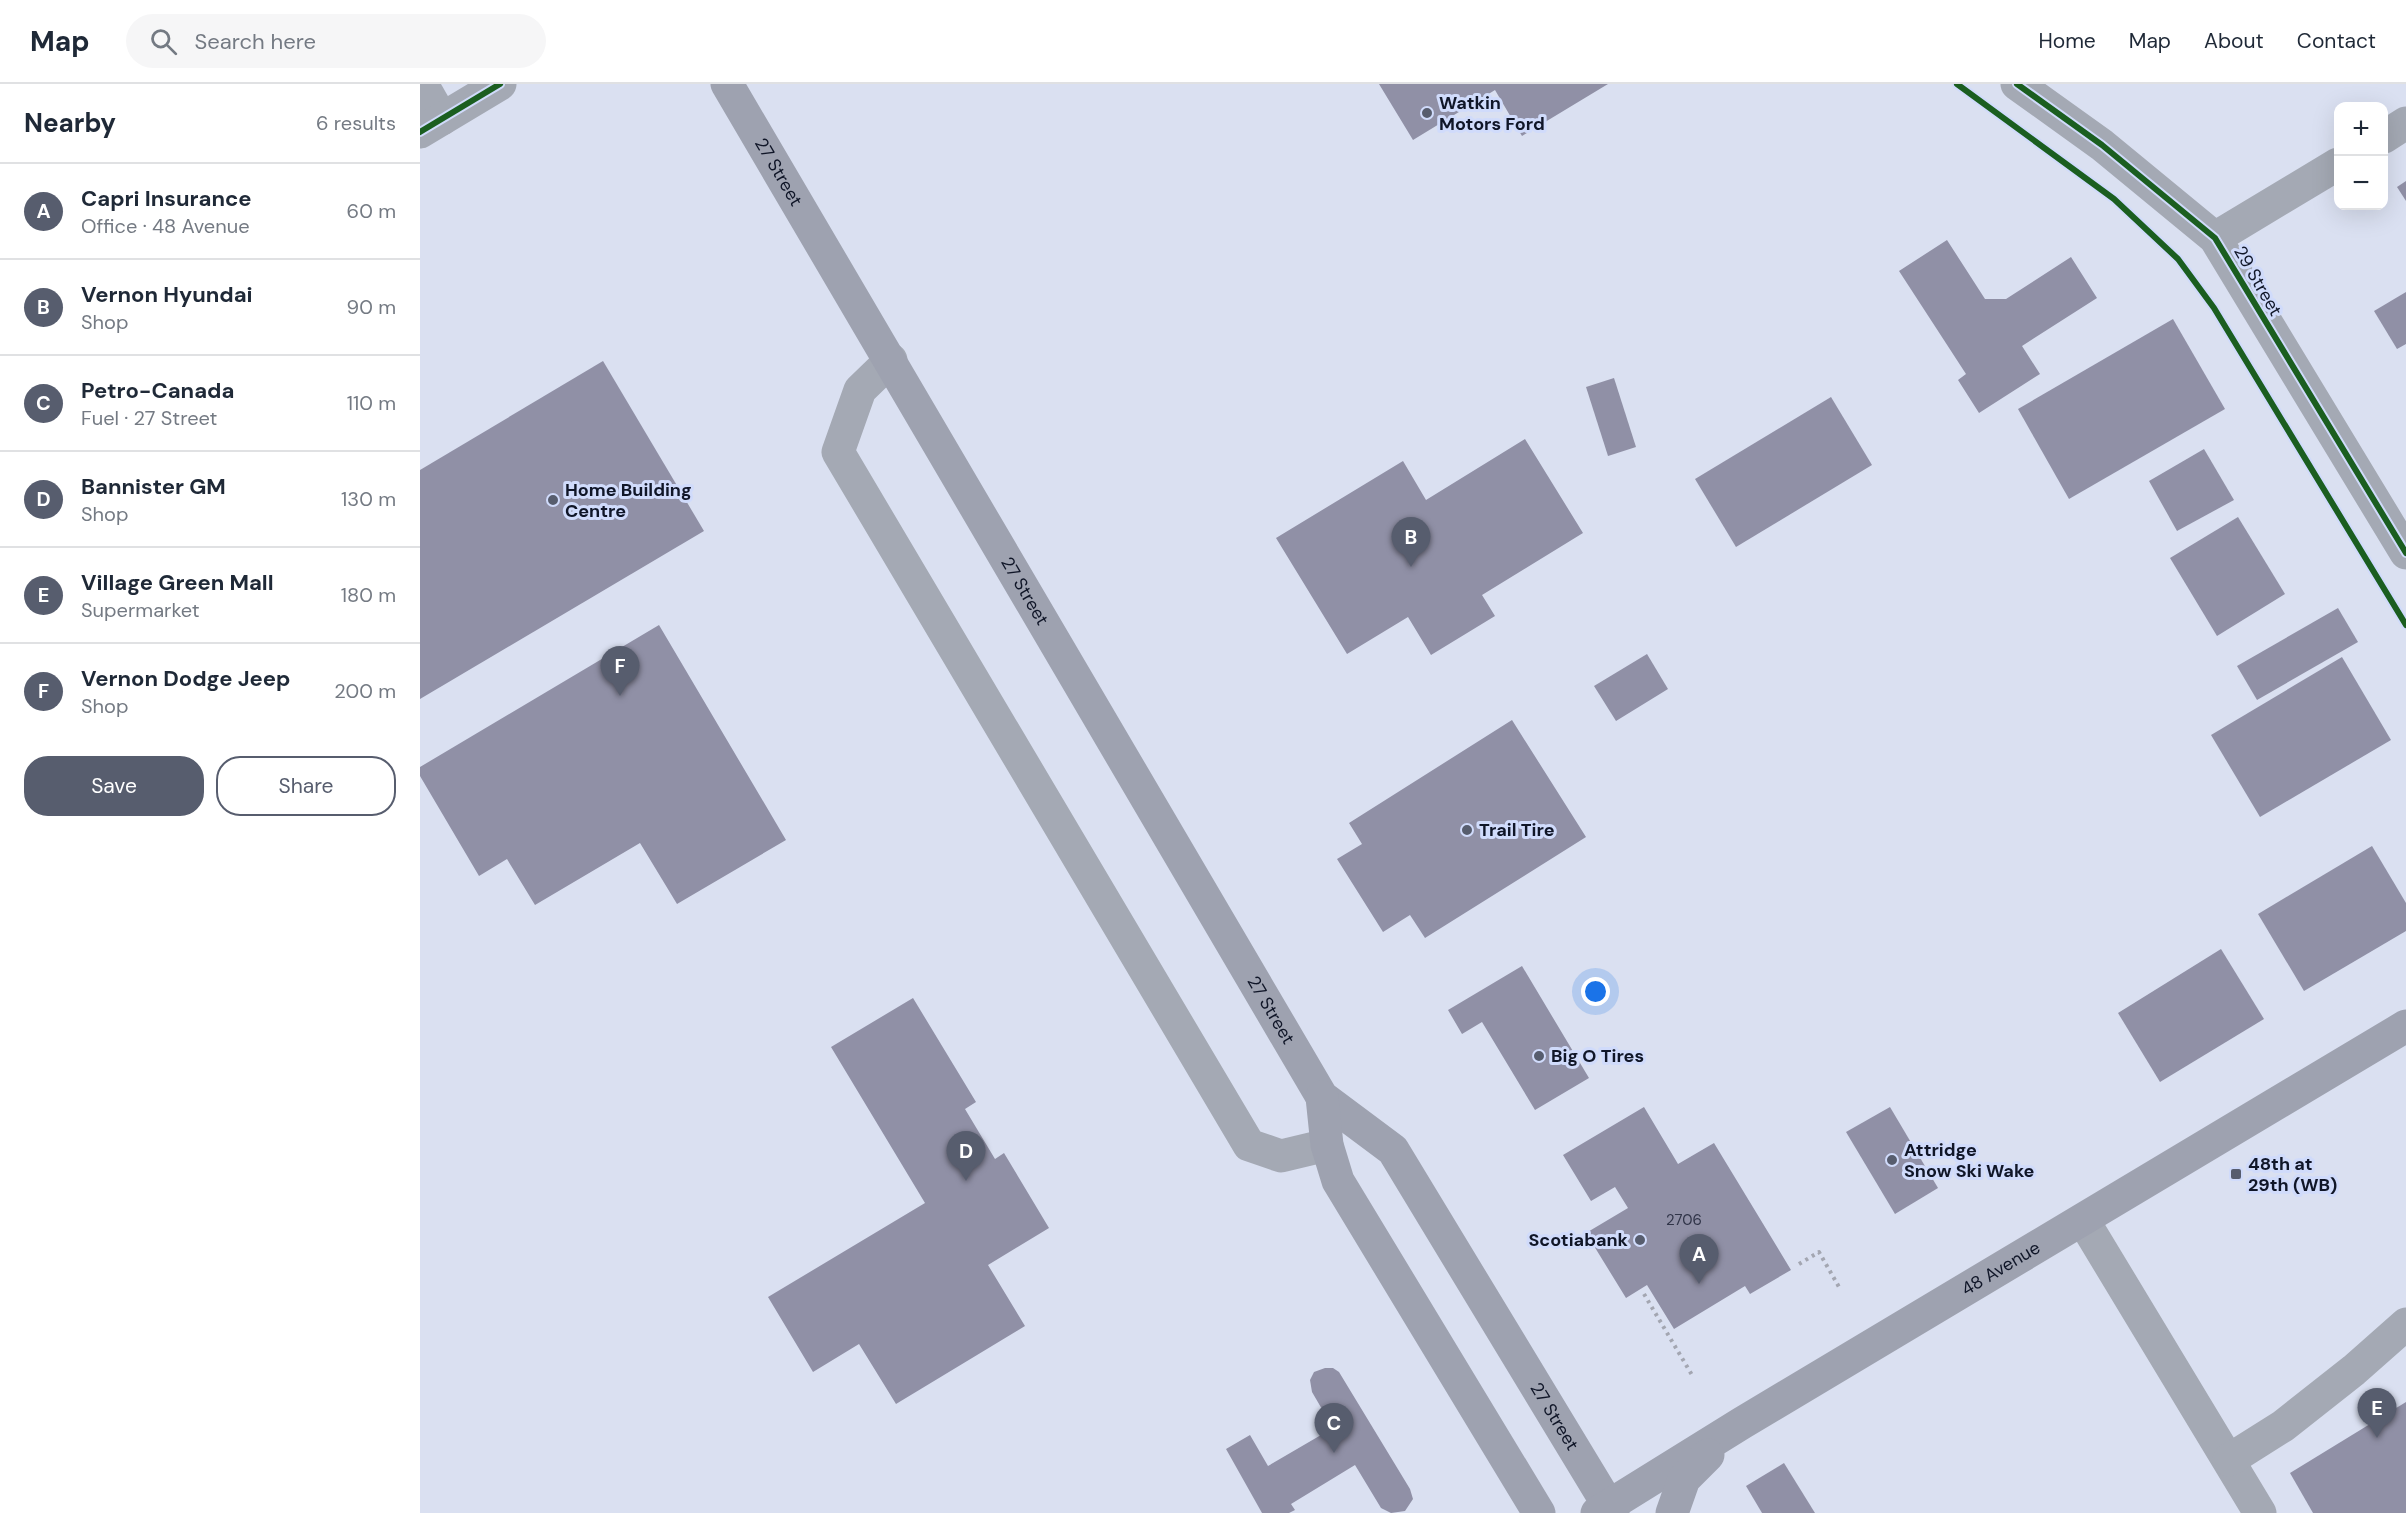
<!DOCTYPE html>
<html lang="en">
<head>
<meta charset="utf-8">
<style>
  :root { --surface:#fff; --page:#f6f6f7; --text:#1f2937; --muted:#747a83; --line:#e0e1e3; --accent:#575d6e }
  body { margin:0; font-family:"DM Sans",sans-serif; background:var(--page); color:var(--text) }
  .controls { position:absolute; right:18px; top:18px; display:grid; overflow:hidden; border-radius:12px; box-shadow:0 6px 24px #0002 }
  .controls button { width:54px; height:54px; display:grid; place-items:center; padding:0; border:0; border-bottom:2px solid var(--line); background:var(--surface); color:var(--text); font:30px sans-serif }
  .you { position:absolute; left:1176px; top:908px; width:21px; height:21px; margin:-15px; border:4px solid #fff; border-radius:50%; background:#1a73e8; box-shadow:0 0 0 9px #1a73e833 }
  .badge { display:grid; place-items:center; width:39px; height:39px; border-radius:50%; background:var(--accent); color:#fff; font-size:20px; font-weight:700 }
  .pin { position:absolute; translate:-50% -50px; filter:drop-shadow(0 2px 3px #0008) }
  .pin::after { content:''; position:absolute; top:32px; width:21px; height:18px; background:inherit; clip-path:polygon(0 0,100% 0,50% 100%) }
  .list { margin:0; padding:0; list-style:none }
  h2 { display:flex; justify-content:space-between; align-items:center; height:78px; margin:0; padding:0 24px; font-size:26px }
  h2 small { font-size:20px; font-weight:400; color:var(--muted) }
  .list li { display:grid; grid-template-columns:39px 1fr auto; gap:18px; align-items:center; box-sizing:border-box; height:96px; padding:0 24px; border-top:2px solid var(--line) }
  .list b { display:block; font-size:22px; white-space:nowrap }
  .list p { margin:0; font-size:20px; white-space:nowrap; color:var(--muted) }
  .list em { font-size:20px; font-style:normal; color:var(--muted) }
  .actions { display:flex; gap:12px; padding:18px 24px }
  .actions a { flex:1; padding:14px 0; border:2px solid var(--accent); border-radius:24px; text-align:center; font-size:21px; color:var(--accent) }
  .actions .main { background:var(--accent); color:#fff }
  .icon { flex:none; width:33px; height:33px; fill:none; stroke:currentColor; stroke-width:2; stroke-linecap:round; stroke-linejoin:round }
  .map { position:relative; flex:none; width:1986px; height:1429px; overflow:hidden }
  header { display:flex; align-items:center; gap:36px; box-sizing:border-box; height:84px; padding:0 30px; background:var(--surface); border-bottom:2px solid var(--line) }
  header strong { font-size:28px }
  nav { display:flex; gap:33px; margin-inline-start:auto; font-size:21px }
  .search { width:420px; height:54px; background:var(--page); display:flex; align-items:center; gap:15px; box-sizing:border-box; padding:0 21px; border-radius:33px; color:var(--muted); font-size:22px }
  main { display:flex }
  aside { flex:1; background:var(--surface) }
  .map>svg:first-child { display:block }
  .building { fill:#9090a6 }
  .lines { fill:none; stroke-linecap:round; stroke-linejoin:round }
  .path { stroke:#a3a6b1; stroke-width:4; stroke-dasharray:3 4.5; stroke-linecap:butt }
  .minor { stroke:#a4a9b4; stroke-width:33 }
  .major { stroke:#9ea2b0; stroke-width:33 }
  .cycleway-casing { stroke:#d0dbfb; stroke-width:10 }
  .cycleway { stroke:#1b5e20; stroke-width:6 }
  .poi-dot { fill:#575d6e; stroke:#d0dbfb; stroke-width:2 }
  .labels { text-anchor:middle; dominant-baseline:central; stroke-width:6; stroke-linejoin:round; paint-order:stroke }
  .number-label { font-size:15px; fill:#303448 }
  .poi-label { font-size:18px; font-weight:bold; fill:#101628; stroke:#d0dbfb; text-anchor:start }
  .street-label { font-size:18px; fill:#101628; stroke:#d0dbfb }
</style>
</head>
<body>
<header>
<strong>Map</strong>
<div class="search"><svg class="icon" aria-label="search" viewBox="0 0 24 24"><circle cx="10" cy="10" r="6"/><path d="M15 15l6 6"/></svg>Search here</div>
<nav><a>Home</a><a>Map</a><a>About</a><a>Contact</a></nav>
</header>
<main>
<aside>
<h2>Nearby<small>6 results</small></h2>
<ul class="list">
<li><span class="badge">A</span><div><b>Capri Insurance</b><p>Office · 48 Avenue</p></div><em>60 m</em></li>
<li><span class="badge">B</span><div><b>Vernon Hyundai</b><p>Shop</p></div><em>90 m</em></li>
<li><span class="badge">C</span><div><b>Petro-Canada</b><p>Fuel · 27 Street</p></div><em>110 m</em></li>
<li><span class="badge">D</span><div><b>Bannister GM</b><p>Shop</p></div><em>130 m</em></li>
<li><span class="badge">E</span><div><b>Village Green Mall</b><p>Supermarket</p></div><em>180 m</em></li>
<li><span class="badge">F</span><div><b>Vernon Dodge Jeep</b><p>Shop</p></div><em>200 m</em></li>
</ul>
<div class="actions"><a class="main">Save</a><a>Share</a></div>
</aside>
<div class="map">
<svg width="1986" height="1429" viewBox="0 0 1986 1429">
  <rect width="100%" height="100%" fill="#dae0f1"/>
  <g class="building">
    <path d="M959 0H1188L1102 52 1075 6 993 56Z"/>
    <path d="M1986 97V117L1977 103Z"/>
    <path d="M1527 156 1565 215H1586L1651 173 1677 214 1602 262 1620 290 1559 329 1538 296 1546 290 1479 187Z"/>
    <path d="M1986 208V260L1977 265 1954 227Z"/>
    <path d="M1753 235 1805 325 1649 415 1598 325Z"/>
    <path d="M183 277 284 447 0 615V386Z"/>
    <path d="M1194 294 1216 363 1188 372 1166 303Z"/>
    <path d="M1411 313 1452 381 1316 463 1275 395Z"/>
    <path d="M1105 355 1163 449 1062 511 1075 532 1011 571 988 533 927 570 856 454 983 377 1006 416Z"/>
    <path d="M1784 365 1814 416 1757 447 1729 397Z"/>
    <path d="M1818 433 1865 510 1797 552 1750 474Z"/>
    <path d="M1918 524 1938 558 1837 616 1817 582Z"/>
    <path d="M239 541 366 756 257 820 220 759 115 821 87 775 59 792 0 692V683Z"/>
    <path d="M1227 570 1248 605 1196 637 1174 602Z"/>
    <path d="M1922 573 1971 656 1840 733 1791 651Z"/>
    <path d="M1092 636 1166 753 1005 854 990 831 963 848 917 775 942 760 929 739Z"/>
    <path d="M1952 762 1986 819V847L1884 907 1838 830Z"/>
    <path d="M1801 865 1844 935 1740 998 1698 929Z"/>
    <path d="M1102 882 1169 994 1115 1026 1062 938 1042 950 1028 926Z"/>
    <path d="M493 914 556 1018 545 1025 575 1075 584 1069 629 1144 568 1181 605 1242 476 1320 439 1260 393 1288 348 1213 505 1119 411 963Z"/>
    <path d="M1224 1023 1258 1080 1294 1059 1371 1186 1330 1210 1325 1202 1254 1245 1227 1201 1206 1214 1166 1149 1208 1124 1195 1103 1171 1117 1143 1071Z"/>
    <path d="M1470 1023 1518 1104 1475 1130 1426 1048Z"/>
    <path d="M905 1284H913L919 1288 990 1405 993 1415 985 1427 971 1429 961 1424 935 1381 871 1420 875 1426 869 1429H842L806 1365 830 1351 848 1382 913 1344 892 1308 890 1296 894 1288Z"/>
    <path d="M1986 1318V1429H1893L1870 1389Z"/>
    <path d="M1364 1379 1395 1429H1342L1326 1402Z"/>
  </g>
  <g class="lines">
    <g class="path">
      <path d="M1379 1180 1399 1168 1419 1203"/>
      <path d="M1224 1210 1272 1291"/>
    </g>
    <g class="minor">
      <path d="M2 0 22 35"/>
      <path d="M1597 0 1682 61 1795 154 1986 469"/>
      <path d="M0 48 80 0"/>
      <path d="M1964 53 1986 39"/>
      <path d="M1795 154 1918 80"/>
      <path d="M471 276 440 306 418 368 829 1061 861 1072 907 1061"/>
      <path d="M1663 1136 1840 1429"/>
      <path d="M1809 1376 1863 1342 1934 1286 1986 1240"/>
    </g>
    <g class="major">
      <path id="s1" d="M307 0 902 1013 973 1066 1193 1429"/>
      <path d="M902 1013 907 1061 918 1097 1119 1429"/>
      <path id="s2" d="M1177 1429 1322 1339 1986 942"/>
      <path d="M1252 1429 1264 1395 1288 1371"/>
    </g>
    <defs>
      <g id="cycleway">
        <path d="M1537 0 1694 115 1758 175 1794 224 1986 541"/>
        <path d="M1597 0 1682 61 1795 154 1986 469"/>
        <path d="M0 48 80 0"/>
      </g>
    </defs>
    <use href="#cycleway" class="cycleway-casing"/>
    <use href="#cycleway" class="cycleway"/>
  </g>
  <g class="poi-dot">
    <circle cx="1007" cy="29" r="6"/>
    <circle cx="133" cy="416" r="6"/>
    <circle cx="1047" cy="746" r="6"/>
    <circle cx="1119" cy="972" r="6"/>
    <circle cx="1472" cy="1076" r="6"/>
    <rect x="1810" y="1084" width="12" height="12" rx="3"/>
    <circle cx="1220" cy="1156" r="6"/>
  </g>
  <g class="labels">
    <g class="number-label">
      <text x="1264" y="1136">2706</text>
    </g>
    <g class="poi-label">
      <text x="1019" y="19">Watkin<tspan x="1019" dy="21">Motors Ford</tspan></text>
      <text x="145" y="406">Home Building<tspan x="145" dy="21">Centre</tspan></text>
      <text x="1059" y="746">Trail Tire</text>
      <text x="1131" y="972">Big O Tires</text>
      <text x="1484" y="1066">Attridge<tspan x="1484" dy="21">Snow Ski Wake</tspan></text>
      <text x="1828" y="1080">48th at<tspan x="1828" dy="21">29th (WB)</tspan></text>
      <text x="1208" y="1156" text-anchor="end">Scotiabank</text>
    </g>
    <g class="street-label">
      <text stroke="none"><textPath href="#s1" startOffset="102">27 Street</textPath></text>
      <text transform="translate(1838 197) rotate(60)">29 Street</text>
      <text stroke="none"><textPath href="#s1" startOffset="588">27 Street</textPath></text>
      <text stroke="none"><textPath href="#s1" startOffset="1074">27 Street</textPath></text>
      <text stroke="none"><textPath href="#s2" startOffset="472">48 Avenue</textPath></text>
      <text stroke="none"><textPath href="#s1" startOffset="1575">27 Street</textPath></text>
    </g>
  </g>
</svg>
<div class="controls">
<button>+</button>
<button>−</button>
</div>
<div class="you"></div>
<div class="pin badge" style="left:1279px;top:1200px">A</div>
<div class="pin badge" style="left:991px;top:483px">B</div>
<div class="pin badge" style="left:914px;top:1369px">C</div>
<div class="pin badge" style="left:546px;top:1097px">D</div>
<div class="pin badge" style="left:1957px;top:1354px">E</div>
<div class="pin badge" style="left:200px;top:612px">F</div>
</div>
</main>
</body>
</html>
